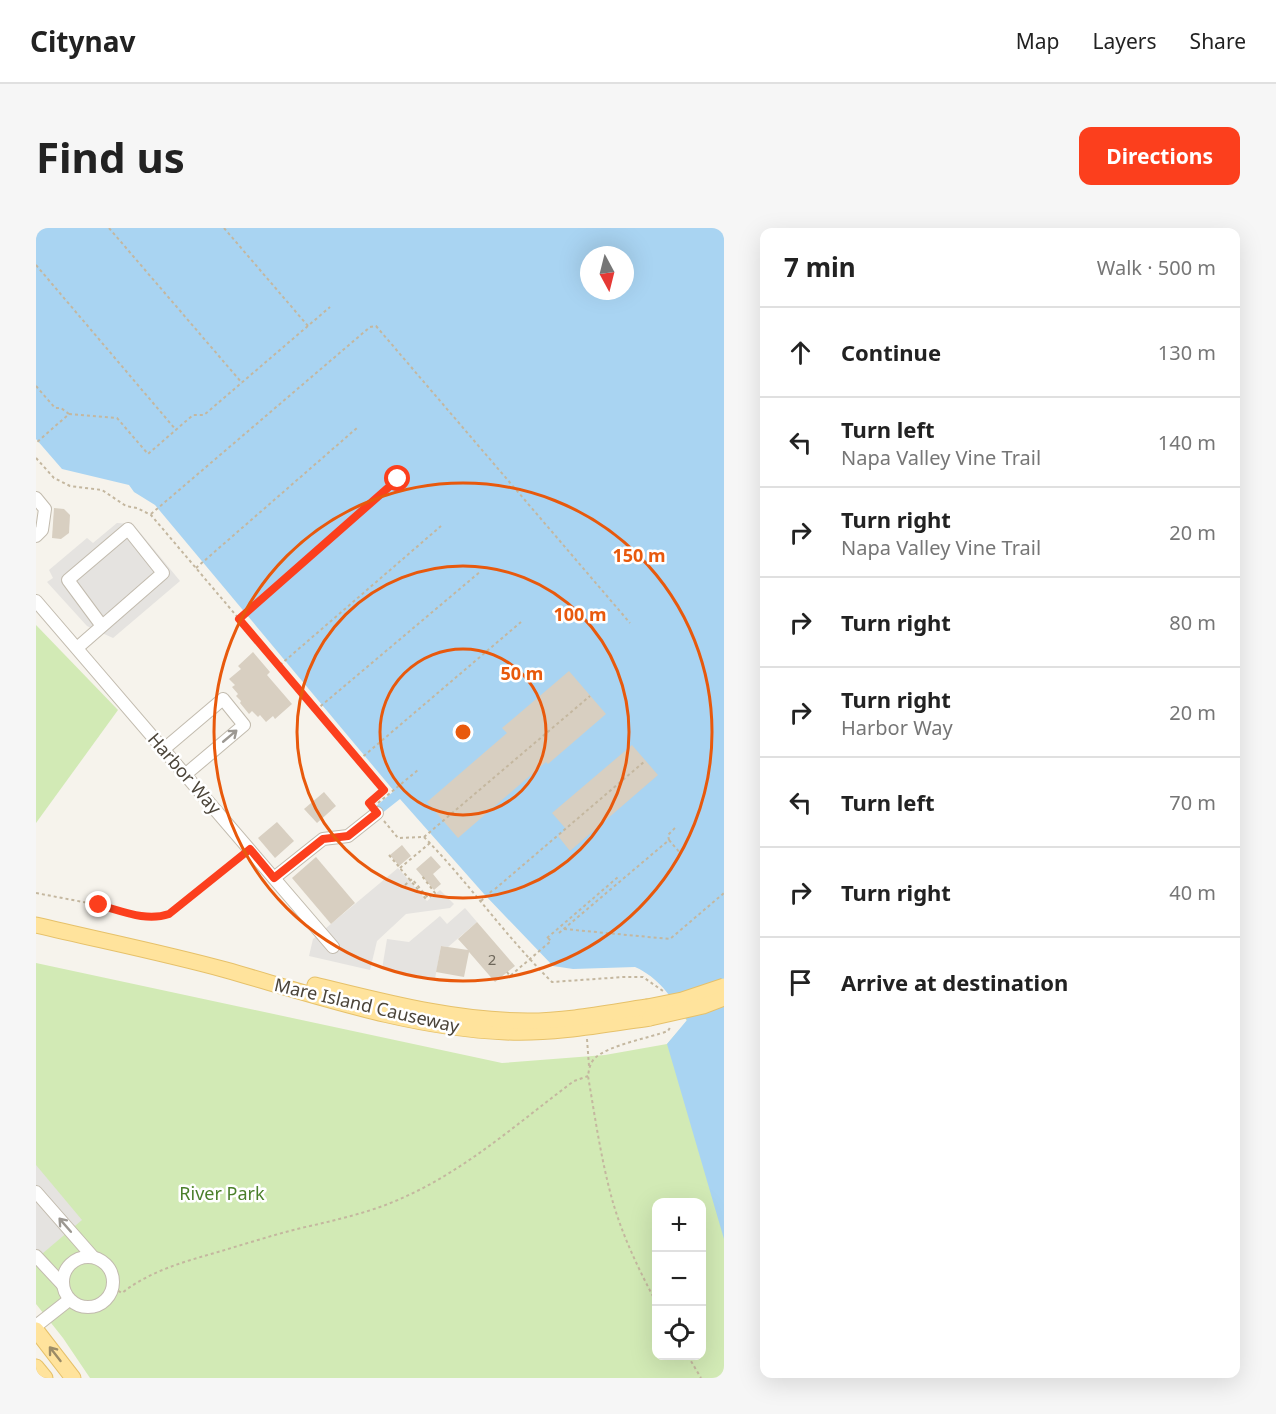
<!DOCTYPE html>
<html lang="en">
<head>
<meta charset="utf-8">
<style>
  :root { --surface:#fff; --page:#f6f6f6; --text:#222; --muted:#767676; --line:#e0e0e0; --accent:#fc3f1d }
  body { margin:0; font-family:"Noto Sans",sans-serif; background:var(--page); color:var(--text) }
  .controls { position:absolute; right:18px; bottom:18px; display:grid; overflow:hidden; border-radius:12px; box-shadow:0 6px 24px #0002 }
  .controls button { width:54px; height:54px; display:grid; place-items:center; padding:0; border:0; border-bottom:2px solid var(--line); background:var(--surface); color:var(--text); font:30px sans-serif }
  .compass { position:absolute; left:544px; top:18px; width:54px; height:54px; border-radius:50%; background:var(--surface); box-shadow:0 6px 24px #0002; rotate:173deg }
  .stop { position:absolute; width:18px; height:18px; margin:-14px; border:4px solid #fc3f1d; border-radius:50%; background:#fff }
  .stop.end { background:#fc3f1d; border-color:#fff; box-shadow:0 2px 6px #0008 }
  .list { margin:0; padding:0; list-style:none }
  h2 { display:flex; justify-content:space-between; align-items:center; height:78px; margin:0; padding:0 24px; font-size:26px }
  h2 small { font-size:20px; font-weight:400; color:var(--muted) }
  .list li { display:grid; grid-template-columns:39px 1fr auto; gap:18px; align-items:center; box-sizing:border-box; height:90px; padding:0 24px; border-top:2px solid var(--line) }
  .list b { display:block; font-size:22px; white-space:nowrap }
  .list p { margin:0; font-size:20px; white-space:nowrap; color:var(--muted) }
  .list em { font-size:20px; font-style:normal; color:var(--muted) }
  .icon { flex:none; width:33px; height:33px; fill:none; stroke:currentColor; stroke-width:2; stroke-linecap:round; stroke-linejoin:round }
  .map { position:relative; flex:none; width:688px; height:1150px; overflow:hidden; border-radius:12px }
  header { display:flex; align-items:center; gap:36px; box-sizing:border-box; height:84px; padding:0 30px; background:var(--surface); border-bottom:2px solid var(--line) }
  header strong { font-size:28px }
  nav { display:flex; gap:33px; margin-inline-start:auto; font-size:21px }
  .intro { display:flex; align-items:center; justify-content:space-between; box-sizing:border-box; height:144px; padding:0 36px }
  h1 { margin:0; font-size:42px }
  .button { padding:15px 27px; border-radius:12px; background:var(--accent); color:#fff; font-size:21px; font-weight:700 }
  main { display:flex; gap:36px; padding:0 36px }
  aside { flex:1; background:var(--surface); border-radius:12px; box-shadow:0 6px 24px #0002 }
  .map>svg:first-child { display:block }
  .green { fill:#d2eab5; fill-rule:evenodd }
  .parking { fill:#e5e3e0 }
  .water { fill:#a9d4f2; fill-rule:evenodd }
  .building { fill:#d8cfc1 }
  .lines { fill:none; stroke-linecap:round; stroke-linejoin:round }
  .minor-casing { stroke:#c2bbae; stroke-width:14 }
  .major-casing { stroke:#e6c16a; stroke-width:17 }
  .path { stroke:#c4b79f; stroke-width:2; stroke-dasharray:3 3; stroke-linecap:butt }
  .minor { stroke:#fff; stroke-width:12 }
  .major { stroke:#ffe39c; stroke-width:15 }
  .major-bridge-casing { stroke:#e6c16a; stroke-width:17; stroke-linecap:butt }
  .major-bridge { stroke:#ffe39c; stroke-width:15 }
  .oneway { stroke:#9c9892 }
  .oneway2 { stroke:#9c8c66 }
  .route { stroke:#fc3f1d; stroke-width:8 }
  .ring { fill:none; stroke:#e8590c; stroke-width:3 }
  .labels { text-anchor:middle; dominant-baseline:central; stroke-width:5; stroke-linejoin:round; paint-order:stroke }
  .number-label { font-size:15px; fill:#6e675b }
  .street-label { font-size:18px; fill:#4b4439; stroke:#fff }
  .park-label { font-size:18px; fill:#4a7f2a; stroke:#fff }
  .centre { fill:#e8590c; stroke:#fff; stroke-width:3 }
  .ring-label { font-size:18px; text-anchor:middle; font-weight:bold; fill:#e8590c; stroke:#fff; stroke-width:5; stroke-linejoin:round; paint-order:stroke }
</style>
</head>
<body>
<header>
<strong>Citynav</strong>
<nav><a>Map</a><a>Layers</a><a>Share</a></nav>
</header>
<div class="intro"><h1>Find us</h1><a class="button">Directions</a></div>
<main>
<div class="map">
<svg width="688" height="1150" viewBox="0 0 688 1150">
  <rect width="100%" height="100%" fill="#f6f3ec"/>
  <g class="green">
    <path d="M0 397 82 482 0 595Z"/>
    <path d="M688 672V1150H54L27 1110 0 1076V735L466 835 569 827 631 816 651 793 628 758 607 742ZM620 974H666V1128H620Z"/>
  </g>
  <g class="parking">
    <path d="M81 295 97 296 144 353 77 410 51 398 11 354 17 350 13 342 51 310 57 315Z"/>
    <path d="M362 640 391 673 404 662 418 676 414 680 370 686 341 713 334 742 273 728 277 711Z"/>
    <path d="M429 680 441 694 412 719 405 718 399 751 346 741 351 711 373 714 404 688 411 696Z"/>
    <path d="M0 937 46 992 0 1031Z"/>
  </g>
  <path class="water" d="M0 0H688V1011L631 816 651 792C636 771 624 750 599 739L537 741 517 738 448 666 364 571 345 586 339 579 358 563 119 277 98 264 93 257 26 241 0 211ZM553 27H589V63H553Z"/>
  <g class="building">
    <path d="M18 280 28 281 34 287 33 305 25 311 16 310Z"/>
    <path d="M217 424 234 444 231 447 256 476 239 491 237 488 230 494 224 487 222 489 216 483 213 486 204 475 205 473 200 468 202 466 196 459 199 457 193 451 205 441 202 438Z"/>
    <path d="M533 443 570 486 512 536 510 534 422 610 391 574 471 505 466 500Z"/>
    <path d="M596 517 622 547 534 623 522 608 530 601 516 585Z"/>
    <path d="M288 564 300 578 281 595 268 581Z"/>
    <path d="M241 594 258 613 239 630 222 610Z"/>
    <path d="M366 617 375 628 363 638 354 627Z"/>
    <path d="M395 628 405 639 397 646 405 656 398 662 380 641Z"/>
    <path d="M280 629 319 675 295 696 256 650Z"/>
    <path d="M441 694 479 738 459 754 433 724 428 749 400 744 405 718 432 722 422 711Z"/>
  </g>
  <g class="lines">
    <defs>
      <g id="minor">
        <path d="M0 270 9 281 6 302 0 308"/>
        <path d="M0 373 297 719"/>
        <path d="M41 420 127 345 92 301 32 352 66 398"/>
        <path d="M128 521 187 471 208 497 150 546"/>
        <path d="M238 650 287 611 312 608 341 585"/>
        <path d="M0 964 57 1029"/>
        <path d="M0 1028 26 1056"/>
        <circle cx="52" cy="1054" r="25"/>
        <path d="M0 1098 33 1072"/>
      </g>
      <g id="major">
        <path d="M0 697C63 712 128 725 190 742 281 768 374 800 470 804 519 806 566 797 614 790"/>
        <path d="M279 757C349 774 419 793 492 793 532 793 571 785 611 779"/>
        <path d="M0 1102 37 1150"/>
        <path d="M0 1139 9 1150"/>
      </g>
    </defs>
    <use href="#minor" class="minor-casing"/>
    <use href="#major" class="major-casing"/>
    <g class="path">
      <path d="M73 0 206 155"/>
      <path d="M188 0 272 98"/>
      <path d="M0 37 140 202"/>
      <path d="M0 158 19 180H25L33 186 0 215"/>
      <path d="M33 186 81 190 112 226 157 187H168L294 79"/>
      <path d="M0 230 18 250 34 258 66 262 90 278 101 280 115 287 348 562 333 575 335 577"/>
      <path d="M115 286 334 99 340 98 594 395"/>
      <path d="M160 340 322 199"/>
      <path d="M203 391 362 251"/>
      <path d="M244 437 405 298"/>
      <path d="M280 482 445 343"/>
      <path d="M323 532 485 394"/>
      <path d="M342 575 382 542"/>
      <path d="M348 593 362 610 388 609C433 655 470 709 516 754L588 749H607L627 763"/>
      <path d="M388 609 554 468"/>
      <path d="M633 612 645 626"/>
      <path d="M353 627 390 671"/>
      <path d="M364 640 394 615"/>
      <path d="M369 657 376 651 392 670 399 665 386 648"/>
      <path d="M459 661 609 533"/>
      <path d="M0 665 63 677 109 689 122 690 133 686 205 629"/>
      <path d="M445 673 458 661"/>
      <path d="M528 701 634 711 688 665"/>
      <path d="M523 705 633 612 632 607 641 598"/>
      <path d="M511 710 582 649"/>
      <path d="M471 744 474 748 515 713 511 709"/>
      <path d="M551 811 553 838"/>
      <path d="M77 1060 86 1065C114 1043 147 1034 182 1024 209 1016 237 1007 265 1000 292 994 318 988 344 979 419 952 475 900 538 853L552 848"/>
      <path d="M620 1074C603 1042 586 1007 576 971 565 931 559 889 552 848 553 841 554 835 559 830 573 817 613 810 632 803L635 798"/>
      <path d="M652 1128 665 1150"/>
    </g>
    <use href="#minor" class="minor"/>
    <use href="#major" class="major"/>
    <defs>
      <g id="major-bridge">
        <path d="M611 779 646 772 688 758"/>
        <path d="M614 790 667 778 688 770"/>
      </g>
    </defs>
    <use href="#major-bridge" class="major-bridge-casing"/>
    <use href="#major-bridge" class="major-bridge"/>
  </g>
  <defs><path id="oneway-shaft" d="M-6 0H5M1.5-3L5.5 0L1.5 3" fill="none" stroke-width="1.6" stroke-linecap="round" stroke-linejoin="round" transform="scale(1.5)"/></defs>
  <g class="oneway">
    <use href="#oneway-shaft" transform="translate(194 508) rotate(-40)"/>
    <use href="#oneway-shaft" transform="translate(29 997) rotate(-131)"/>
  </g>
  <use class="oneway2" href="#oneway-shaft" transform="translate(19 1126) rotate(-128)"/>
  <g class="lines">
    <path class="route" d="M63 677C86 683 110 694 133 686L214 621 238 650 287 611 312 608 341 585 333 575 348 562 203 391 362 251"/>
  </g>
  <g class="ring">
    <circle cx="427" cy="504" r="83"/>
    <circle cx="427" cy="504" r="166"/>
    <circle cx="427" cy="504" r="249"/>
  </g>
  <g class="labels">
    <g class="number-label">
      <text x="456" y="731">2</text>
    </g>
    <g class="street-label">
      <text transform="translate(149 545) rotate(49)">Harbor Way</text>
      <text transform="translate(331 777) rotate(13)">Mare Island Causeway</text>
    </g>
    <g class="park-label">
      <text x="186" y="965">River Park</text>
    </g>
  </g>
  <circle cx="427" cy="504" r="9" class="centre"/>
  <g class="ring-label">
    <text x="603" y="334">150 m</text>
    <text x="544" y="393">100 m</text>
    <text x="486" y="452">50 m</text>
  </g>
</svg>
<div class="controls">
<button>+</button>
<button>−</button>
<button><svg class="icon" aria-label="locate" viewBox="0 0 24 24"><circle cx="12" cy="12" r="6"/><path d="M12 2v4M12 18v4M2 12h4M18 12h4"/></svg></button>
</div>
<svg class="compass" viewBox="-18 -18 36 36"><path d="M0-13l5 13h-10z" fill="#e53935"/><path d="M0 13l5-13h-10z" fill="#767676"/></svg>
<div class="stop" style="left:362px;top:251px"></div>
<div class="stop end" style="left:63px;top:677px"></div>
</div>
<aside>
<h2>7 min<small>Walk · 500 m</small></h2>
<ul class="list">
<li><svg class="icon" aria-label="ahead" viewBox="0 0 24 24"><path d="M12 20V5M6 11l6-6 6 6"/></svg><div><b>Continue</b></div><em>130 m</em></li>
<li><svg class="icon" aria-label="left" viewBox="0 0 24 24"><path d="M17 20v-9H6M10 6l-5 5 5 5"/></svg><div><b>Turn left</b><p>Napa Valley Vine Trail</p></div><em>140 m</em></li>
<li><svg class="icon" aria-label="right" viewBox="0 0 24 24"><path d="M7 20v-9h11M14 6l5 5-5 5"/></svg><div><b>Turn right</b><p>Napa Valley Vine Trail</p></div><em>20 m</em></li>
<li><svg class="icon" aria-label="right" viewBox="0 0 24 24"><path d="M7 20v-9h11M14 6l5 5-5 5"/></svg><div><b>Turn right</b></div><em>80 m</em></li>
<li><svg class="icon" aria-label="right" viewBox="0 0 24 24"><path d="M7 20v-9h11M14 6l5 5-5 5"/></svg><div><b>Turn right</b><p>Harbor Way</p></div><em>20 m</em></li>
<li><svg class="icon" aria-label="left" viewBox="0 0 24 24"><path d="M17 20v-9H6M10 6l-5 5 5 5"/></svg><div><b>Turn left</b></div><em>70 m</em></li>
<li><svg class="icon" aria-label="right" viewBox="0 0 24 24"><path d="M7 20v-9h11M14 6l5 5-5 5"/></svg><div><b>Turn right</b></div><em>40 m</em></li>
<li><svg class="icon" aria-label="arrive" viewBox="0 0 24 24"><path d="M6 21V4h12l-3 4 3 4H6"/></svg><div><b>Arrive at destination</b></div></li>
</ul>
</aside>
</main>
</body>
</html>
